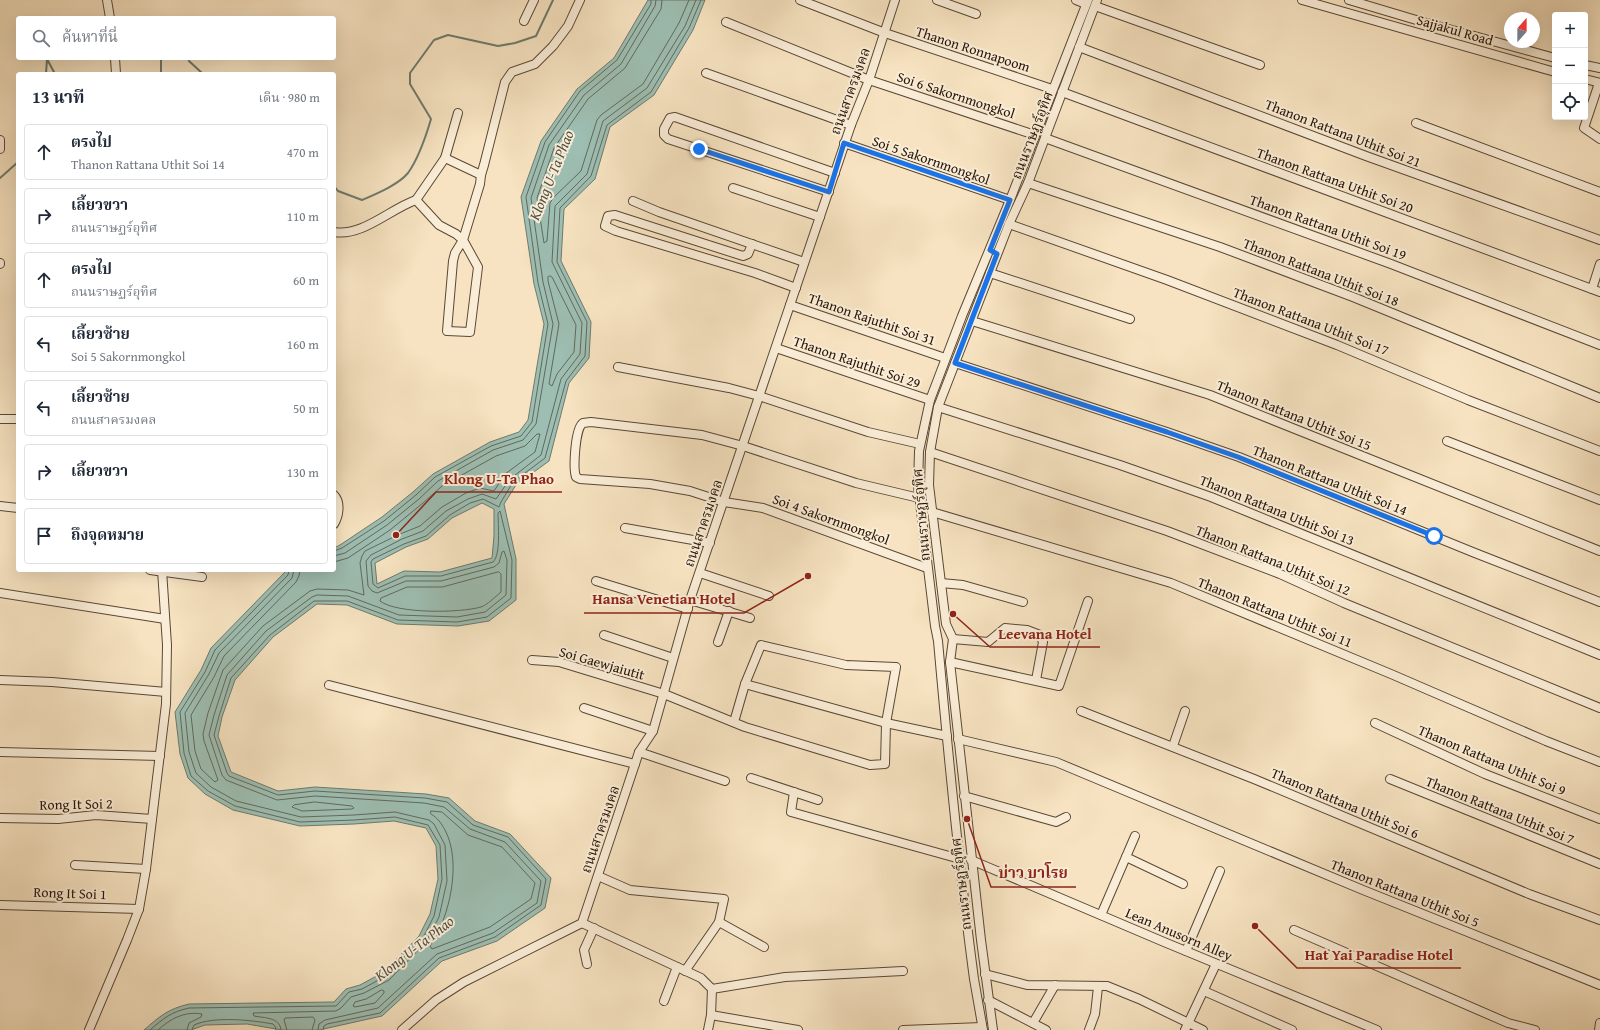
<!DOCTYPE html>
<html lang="th">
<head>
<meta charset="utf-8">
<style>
  :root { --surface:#fff; --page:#f2f2f3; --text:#1f2937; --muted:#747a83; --line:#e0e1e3 }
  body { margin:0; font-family:"Gentium Book Plus","Noto Serif Thai",serif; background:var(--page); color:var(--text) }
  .controls { position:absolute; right:12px; top:12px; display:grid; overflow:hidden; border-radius:4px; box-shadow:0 4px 16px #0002 }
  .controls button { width:36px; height:36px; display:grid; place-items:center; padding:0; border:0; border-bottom:1px solid var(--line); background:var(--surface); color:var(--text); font:20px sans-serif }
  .compass { position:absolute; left:1504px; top:12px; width:36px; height:36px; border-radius:50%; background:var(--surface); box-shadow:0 4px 16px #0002; rotate:21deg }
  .stop { position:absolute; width:12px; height:12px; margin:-9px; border:3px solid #1a73e8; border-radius:50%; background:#fff }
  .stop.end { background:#1a73e8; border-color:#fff; box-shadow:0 1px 4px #0008 }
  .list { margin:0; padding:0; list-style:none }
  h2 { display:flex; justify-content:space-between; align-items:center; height:52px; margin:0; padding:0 16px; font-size:17px }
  h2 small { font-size:13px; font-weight:400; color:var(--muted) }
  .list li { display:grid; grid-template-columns:26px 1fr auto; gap:12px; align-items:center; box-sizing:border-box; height:56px; margin:0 8px 8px; padding:0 8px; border:1px solid var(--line); border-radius:4px }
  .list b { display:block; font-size:15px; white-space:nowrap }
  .list p { margin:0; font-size:13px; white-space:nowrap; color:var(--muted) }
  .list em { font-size:13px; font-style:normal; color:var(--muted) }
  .icon { flex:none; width:22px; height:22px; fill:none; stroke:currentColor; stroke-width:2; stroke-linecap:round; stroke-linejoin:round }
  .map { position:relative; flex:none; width:1600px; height:1030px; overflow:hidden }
  .search { position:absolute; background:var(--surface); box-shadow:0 4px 16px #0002; left:16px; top:16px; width:320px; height:44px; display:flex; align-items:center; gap:10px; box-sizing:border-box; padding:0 14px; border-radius:4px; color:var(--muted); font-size:15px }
  .panel { position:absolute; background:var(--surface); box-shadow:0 4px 16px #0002; left:16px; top:72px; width:320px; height:500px; border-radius:4px }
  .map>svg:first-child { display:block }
  .water { fill:#9dbeb2; stroke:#6d7a6d; fill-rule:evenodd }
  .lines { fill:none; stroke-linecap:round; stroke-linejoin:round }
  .shore { stroke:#62695c; stroke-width:1 }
  .stream { stroke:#6d7a6d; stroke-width:2 }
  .minor-casing { stroke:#5a4835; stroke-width:10 }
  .minor { stroke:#faedd7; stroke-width:8 }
  .route { stroke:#1a73e8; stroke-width:5 }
  .labels { text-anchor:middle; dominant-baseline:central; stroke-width:4; stroke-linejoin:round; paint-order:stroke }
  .street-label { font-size:14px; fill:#261406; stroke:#faedd7 }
  .water-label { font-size:15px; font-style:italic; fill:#505042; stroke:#faedd7 }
  .leader { fill:none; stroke:#8f2418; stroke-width:1.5 }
  .callout-dot { fill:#8f2418; stroke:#faedd7; stroke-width:1.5 }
  .callout-label { font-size:15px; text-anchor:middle; font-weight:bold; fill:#8f2418; stroke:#faedd7; stroke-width:4; stroke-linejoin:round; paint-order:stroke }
</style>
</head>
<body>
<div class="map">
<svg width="1600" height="1030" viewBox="0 0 1600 1030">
  <rect width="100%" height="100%" fill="#f7e3c1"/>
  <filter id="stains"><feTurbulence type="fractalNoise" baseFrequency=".005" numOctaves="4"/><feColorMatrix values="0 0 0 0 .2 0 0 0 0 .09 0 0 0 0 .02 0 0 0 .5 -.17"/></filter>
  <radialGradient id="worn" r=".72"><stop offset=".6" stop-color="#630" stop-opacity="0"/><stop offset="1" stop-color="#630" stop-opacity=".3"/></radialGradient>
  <path class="water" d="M648 0H705L693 30 654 95 610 127 595 179 564 209 561 261 591 322 589 358 569 383 549 461 516 485 504 504 516 559V600L489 621 458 626 397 624 347 605 317 604 273 637 235 680 222 717 218 736 231 772 278 791 315 787 426 794 449 798 475 821 510 834 551 878 545 908 497 941 442 961 382 1016 319 1030H282L247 1024 205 1025 191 1030H144C160 1016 168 1009 189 1004L334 1002 346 989 360 985 384 972 419 936 430 914 438 879 436 846 426 828 394 821 354 824 300 826 233 810 205 794 188 778 180 754 175 712 201 670 211 648 287 570H334V548L340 545 382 517 413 492 433 474 490 442 519 432 528 420 544 324 534 284 521 197 541 141 577 89 614 58ZM482 503 494 509V536L492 558 440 572 404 571 377 584 375 563 406 547 428 539 452 518Z"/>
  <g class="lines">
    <g class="shore">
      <path d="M662 0 661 9 625 68 588 99 554 148 537 198 544 243 547 241 550 203 553 198 581 171 597 120 601 115 643 84 679 23 689 0"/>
      <path d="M550 276 552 277 576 325 574 352 557 374 552 386 549 384 559 324 548 281V277Z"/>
      <path d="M334 551 342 548 384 521 416 495 435 477 491 446 521 436 532 422 548 324 538 283 526 197 545 142 580 91 617 60 651 4V0"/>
      <path d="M334 556 345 553 387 525 419 499 438 481 493 450 523 440 536 424 553 324 543 282 531 198 549 145 584 95 621 64 655 6 656 0"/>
      <path d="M300 570 299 576 296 582 224 656 214 677 191 715 195 751 201 769 215 782 218 780 204 741 203 734 208 713 223 670 263 626 310 591 317 589 348 590 364 595 360 563 362 556 365 551 400 534 420 526 442 507 466 493 480 488 494 491 505 474 535 452 540 434H537L525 446 496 456 442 486 423 503 390 530 348 558 334 562"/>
      <path d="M499 572 501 574V592C495 597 487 605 481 607 460 613 397 614 380 601L381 598 407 587H442Z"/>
      <path d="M315 802 352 806 354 808 352 809 302 811 292 807 294 805Z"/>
      <path d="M431 811 442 812 468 835 502 847 535 883 531 899 490 927 432 949 430 946C450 917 462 862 445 830 441 823 438 818 431 814Z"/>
      <path d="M382 990 384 991V993L375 1003 355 1007 353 1006 355 1002 366 999Z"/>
      <path d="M150 1030C164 1018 171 1012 189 1008L336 1006 349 992 362 989 386 976 423 938 434 916 442 879 440 845 428 825 395 817 354 820 300 822 235 806 208 791 191 776 184 753 180 712 205 672 215 650 288 575 289 570"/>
      <path d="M158 1030C170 1019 184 1011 202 1014L201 1017 189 1023 187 1030"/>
      <path d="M192 1030 194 1025C214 1016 251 1020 273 1024L275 1026 276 1030"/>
      <path d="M281 1030C280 1017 264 1018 254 1016L253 1013 336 1011 341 1008 351 997 364 993 389 980 426 942 439 917 447 881 445 845 434 824 429 820 395 812 354 815 301 817 236 801 211 787 196 773 189 752 185 713 209 674 219 653 292 578 294 570"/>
      <path d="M287 1030 284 1020 285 1018 313 1017 315 1020 312 1030"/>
      <path d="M318 1030 319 1024 325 1020 378 1008 437 954 493 933 537 903 541 881 505 842 470 829 444 807 424 803 315 796 277 800 226 780 222 775 209 735 214 715 227 675 266 631 312 597 317 595 348 596 399 615 457 617 485 612 506 595 507 560 504 551 502 552 499 563 494 567 441 581H406L377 593 372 591 368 586 366 561 371 555 402 539 423 531 446 511 468 499 482 494 496 499 510 479 541 455 561 379 580 354 582 323 552 262 555 206 587 174 603 121 647 88 685 26 696 0"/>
      <path d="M323 1030 324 1026 327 1024 380 1013 439 958 495 937 541 905 546 879 508 837 473 825 447 802 425 798 315 791 278 795 229 776 227 773 214 735 219 716 231 678 270 635 314 601H347L398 620 457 622 487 617 511 598 512 560 500 511 498 513C498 524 501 555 493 562L441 576H405L378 588 373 584 371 562 373 559 404 544 426 536 450 515 470 503 483 499 499 507 501 502 513 482 545 458 566 381 585 356 587 322 557 262 560 208 591 176 607 125 651 92 689 28 701 0"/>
    </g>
    <g class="stream">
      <path d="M161 58V74"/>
      <path d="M188 58 189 61 203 74"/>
      <path d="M46 74 47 59 55 74"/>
      <path d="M0 178 18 162"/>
      <path d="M334 186 338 191 362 200C376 194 398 185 408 173 418 159 426 136 431 119L410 84V73L434 40 448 35 498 46 515 43 536 36 553 0"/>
    </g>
    <defs>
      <g id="minor">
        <path d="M107 0 110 18"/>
        <path d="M800 0 885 33 1052 89"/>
        <path d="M937 0 976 14"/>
        <path d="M1076 0 1086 4"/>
        <path d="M1302 0 1555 72"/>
        <path d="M1349 0 1423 22 1555 58"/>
        <path d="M1095 6 1260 65"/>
        <path d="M524 21 534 0"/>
        <path d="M726 22 869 80 1035 135"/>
        <path d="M1079 47 1366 156 1600 240"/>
        <path d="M115 58 116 74"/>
        <path d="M1585 65 1600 68"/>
        <path d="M706 73 851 125"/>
        <path d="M1585 79 1600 83"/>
        <path d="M1599 83 1584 128 1600 139"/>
        <path d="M1062 92 1600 292"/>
        <path d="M1416 123 1600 192"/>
        <path d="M1045 138 1391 264 1600 345"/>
        <path d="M0 140V149"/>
        <path d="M844 143 1010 200"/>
        <path d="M445 158 481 175"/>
        <path d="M1028 183 1220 247 1353 297 1600 398"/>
        <path d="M733 188 820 217"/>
        <path d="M829 192 668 139 664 135V129L670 118 675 117 835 173"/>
        <path d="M416 200 445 158 458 113"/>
        <path d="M633 201 659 212 804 262"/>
        <path d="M1009 224 1167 280 1337 345 1468 400 1600 451"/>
        <path d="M334 232C362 237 390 209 416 200L439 225 456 234 463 240 478 267 470 332 447 331 453 261 455 253 463 240 480 184 481 175 484 165 505 82 512 72 535 64 553 46 568 26 580 0"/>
        <path d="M752 244 748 254 743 256 615 215 608 216 605 226 616 231 755 273 796 288"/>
        <path d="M0 264V263"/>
        <path d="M990 273 1130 319"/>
        <path d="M1592 289 1600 264"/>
        <path d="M790 305 945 358"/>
        <path d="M972 321 1210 395 1600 551"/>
        <path d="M776 348 930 400"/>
        <path d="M955 363 1167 432 1239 457 1475 553 1600 602"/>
        <path d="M618 367 729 388 759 396 868 432 920 444"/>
        <path d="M938 407 1120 465 1211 497 1600 655"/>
        <path d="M0 419H18"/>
        <path d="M1447 441 1600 500"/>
        <path d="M930 452 1167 531 1280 574 1344 603 1600 708"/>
        <path d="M334 495C341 502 339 516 334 524"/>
        <path d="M919 498 856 483 743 446 702 435 591 422 583 423C575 428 573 468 576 477L580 479 650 484 690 491 724 502 763 508 927 568"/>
        <path d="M0 506 18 508"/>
        <path d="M932 512 1171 583 1391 674 1546 741 1600 762"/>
        <path d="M625 528 710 543"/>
        <path d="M150 570 202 577"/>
        <path d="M700 573 769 596"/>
        <path d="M596 581 688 609"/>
        <path d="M941 583 963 585 1023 602"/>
        <path d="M0 593 165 619"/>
        <path d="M690 600 750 618"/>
        <path d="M604 635 673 658"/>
        <path d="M953 639 988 642 1005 628 1027 630 1040 635 1043 642 1036 680"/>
        <path d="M718 642 729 611"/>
        <path d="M532 660 559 662 664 694 745 727 870 765 885 764 886 723 896 667 846 665 761 645 745 684 734 722"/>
        <path d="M950 662 1059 686 1088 601"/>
        <path d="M0 680 52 682 166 692"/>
        <path d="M745 684 886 723 947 736"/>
        <path d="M329 685 635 764"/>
        <path d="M584 708 653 731"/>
        <path d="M1081 711 1254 779 1529 894 1600 920"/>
        <path d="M1375 723 1485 774 1600 819"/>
        <path d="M958 739 1056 762 1363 890 1600 985"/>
        <path d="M1173 746 1185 711"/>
        <path d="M0 752 160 756"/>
        <path d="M639 752 725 781"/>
        <path d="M751 778 818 800"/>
        <path d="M1390 779 1600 864"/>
        <path d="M794 792 791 812 960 859"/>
        <path d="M964 796 1056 822 1066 817"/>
        <path d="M0 818 58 819 96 815 152 819"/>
        <path d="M1126 857 1183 884"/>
        <path d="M971 860 1164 942 1377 1030"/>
        <path d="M75 865 146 869"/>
        <path d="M598 876 630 890 724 899 719 922 685 971"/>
        <path d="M0 905 139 909"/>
        <path d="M1101 915 1135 836"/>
        <path d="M719 922 764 947"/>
        <path d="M582 923 701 978 712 989 711 1015 708 1030"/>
        <path d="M1294 930 1508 1023 1535 1030"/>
        <path d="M1186 951 1220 871"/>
        <path d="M587 964 584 950 594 928"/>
        <path d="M985 974 1027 985 1107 986 1139 999 1203 1030"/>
        <path d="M712 989 785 977 903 971"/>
        <path d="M1204 991 1292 1030"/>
        <path d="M988 1000 1046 1030"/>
        <path d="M664 1001 677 967"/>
        <path d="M711 1015 798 1030"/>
        <path d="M1033 1023 1055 985"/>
        <path d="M89 1030 127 940 139 909 146 869 166 704 167 645 162 570"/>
        <path d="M402 1030 436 1000 464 982 582 923 639 752 653 731 690 600 851 125 869 80 895 0"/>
        <path d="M903 1030 982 1027"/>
        <path d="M983 1030C980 1013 977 996 974 979 959 867 948 754 938 641L935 626 918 486 919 451 930 400 962 316 1010 200 1088 0"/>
        <path d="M993 1030 981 940 950 662 953 639 946 624 929 485 930 452 938 407 1009 224 1028 183 1097 0"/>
        <path d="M1089 1030 1095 1014 1098 987"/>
        <path d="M1185 1030 1216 964"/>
        <path d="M1599 1030 1600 1023"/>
      </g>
    </defs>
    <use href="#minor" class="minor-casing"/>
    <use href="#minor" class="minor"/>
  </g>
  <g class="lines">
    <path class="route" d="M699 149 829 192 844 143 1010 200 990 250 997 254 955 363 1167 432 1238 457 1434 536"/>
  </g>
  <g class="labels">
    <g class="street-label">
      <text transform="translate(1455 30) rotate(16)">Sajjakul Road</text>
      <text transform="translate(973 49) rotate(18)">Thanon Ronnapoom</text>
      <text transform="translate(850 91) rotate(-70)">ถนนสาครมงคล</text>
      <text transform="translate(956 95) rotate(18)">Soi 6 Sakornmongkol</text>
      <text transform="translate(1343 133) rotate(21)">Thanon Rattana Uthit Soi 21</text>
      <text transform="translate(1032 135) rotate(-69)">ถนนราษฏร์อุทิศ</text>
      <text transform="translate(931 160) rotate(19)">Soi 5 Sakornmongkol</text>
      <text transform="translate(1335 180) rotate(20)">Thanon Rattana Uthit Soi 20</text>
      <text transform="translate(1328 227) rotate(20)">Thanon Rattana Uthit Soi 19</text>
      <text transform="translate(1321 272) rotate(21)">Thanon Rattana Uthit Soi 18</text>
      <text transform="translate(872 319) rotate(19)">Thanon Rajuthit Soi 31</text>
      <text transform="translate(1311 321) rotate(21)">Thanon Rattana Uthit Soi 17</text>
      <text transform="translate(857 362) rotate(19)">Thanon Rajuthit Soi 29</text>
      <text transform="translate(1294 415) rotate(22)">Thanon Rattana Uthit Soi 15</text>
      <text transform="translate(1330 480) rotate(22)">Thanon Rattana Uthit Soi 14</text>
      <text transform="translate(1277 510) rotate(22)">Thanon Rattana Uthit Soi 13</text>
      <text transform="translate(921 515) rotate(-95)">ถนนราษฏร์อุทิศ</text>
      <text transform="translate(831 519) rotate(20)">Soi 4 Sakornmongkol</text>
      <text transform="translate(703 523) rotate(-71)">ถนนสาครมงคล</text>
      <text transform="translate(1273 560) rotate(22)">Thanon Rattana Uthit Soi 12</text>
      <text transform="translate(1275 612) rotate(22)">Thanon Rattana Uthit Soi 11</text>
      <text transform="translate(602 663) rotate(16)">Soi Gaewjaiutit</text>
      <text transform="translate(1492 760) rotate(23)">Thanon Rattana Uthit Soi 9</text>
      <text transform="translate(1345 803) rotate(23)">Thanon Rattana Uthit Soi 6</text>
      <text transform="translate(76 804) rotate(-1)">Rong It Soi 2</text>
      <text transform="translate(1500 810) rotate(22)">Thanon Rattana Uthit Soi 7</text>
      <text transform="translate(600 829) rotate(-71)">ถนนสาครมงคล</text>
      <text transform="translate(961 884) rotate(-97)">ถนนราษฏร์อุทิศ</text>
      <text transform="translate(70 893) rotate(2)">Rong It Soi 1</text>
      <text transform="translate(1405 893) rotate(22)">Thanon Rattana Uthit Soi 5</text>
      <text transform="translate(1179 934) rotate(23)">Lean Anusorn Alley</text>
    </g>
    <g class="water-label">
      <text transform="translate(551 175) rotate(-68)">Klong U-Ta Phao</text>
      <text transform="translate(414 948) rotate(-38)">Klong U-Ta Phao</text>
    </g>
  </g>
  <path class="leader" d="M396 535L436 492H562M808 576L744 613H584M953 614L990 647H1100M967 819L991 887H1076M1255 926L1297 968H1461"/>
  <g class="callout-dot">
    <circle cx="396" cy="535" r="4"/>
    <circle cx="808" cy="576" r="4"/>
    <circle cx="953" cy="614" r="4"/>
    <circle cx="967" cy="819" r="4"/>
    <circle cx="1255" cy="926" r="4"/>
  </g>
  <g class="callout-label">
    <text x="499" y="484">Klong U-Ta Phao</text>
    <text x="664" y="604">Hansa Venetian Hotel</text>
    <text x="1045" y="639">Leevana Hotel</text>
    <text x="1033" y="878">บ่าว บาโรย</text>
    <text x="1379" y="960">Hat Yai Paradise Hotel</text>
  </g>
  <rect width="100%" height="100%" filter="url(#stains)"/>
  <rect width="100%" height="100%" fill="url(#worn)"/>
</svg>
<div class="controls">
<button>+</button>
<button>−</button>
<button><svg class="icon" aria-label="locate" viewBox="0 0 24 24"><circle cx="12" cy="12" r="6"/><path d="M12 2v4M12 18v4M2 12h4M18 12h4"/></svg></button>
</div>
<svg class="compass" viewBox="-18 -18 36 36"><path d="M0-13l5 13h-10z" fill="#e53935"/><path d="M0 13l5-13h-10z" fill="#747a83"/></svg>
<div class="stop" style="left:1434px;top:536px"></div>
<div class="stop end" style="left:699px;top:149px"></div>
<div class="search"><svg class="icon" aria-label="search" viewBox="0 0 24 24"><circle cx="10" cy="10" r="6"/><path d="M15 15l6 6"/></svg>ค้นหาที่นี่</div>
<section class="panel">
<h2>13 นาที<small>เดิน · 980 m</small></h2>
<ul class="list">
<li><svg class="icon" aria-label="ahead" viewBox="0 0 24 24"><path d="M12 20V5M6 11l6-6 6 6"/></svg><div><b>ตรงไป</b><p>Thanon Rattana Uthit Soi 14</p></div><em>470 m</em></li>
<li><svg class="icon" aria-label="right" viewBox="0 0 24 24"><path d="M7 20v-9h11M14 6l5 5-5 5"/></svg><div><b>เลี้ยวขวา</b><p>ถนนราษฏร์อุทิศ</p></div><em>110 m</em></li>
<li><svg class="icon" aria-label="ahead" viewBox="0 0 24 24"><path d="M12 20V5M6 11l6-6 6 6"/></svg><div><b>ตรงไป</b><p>ถนนราษฏร์อุทิศ</p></div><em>60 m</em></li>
<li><svg class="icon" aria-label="left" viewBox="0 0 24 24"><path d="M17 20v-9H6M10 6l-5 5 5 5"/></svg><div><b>เลี้ยวซ้าย</b><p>Soi 5 Sakornmongkol</p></div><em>160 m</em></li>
<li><svg class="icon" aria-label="left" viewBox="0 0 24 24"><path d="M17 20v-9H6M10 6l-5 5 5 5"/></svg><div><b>เลี้ยวซ้าย</b><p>ถนนสาครมงคล</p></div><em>50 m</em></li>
<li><svg class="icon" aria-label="right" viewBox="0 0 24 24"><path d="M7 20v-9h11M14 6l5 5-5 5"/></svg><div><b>เลี้ยวขวา</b></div><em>130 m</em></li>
<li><svg class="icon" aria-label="arrive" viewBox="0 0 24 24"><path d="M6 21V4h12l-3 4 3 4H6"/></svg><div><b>ถึงจุดหมาย</b></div></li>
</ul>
</section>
</div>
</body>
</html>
